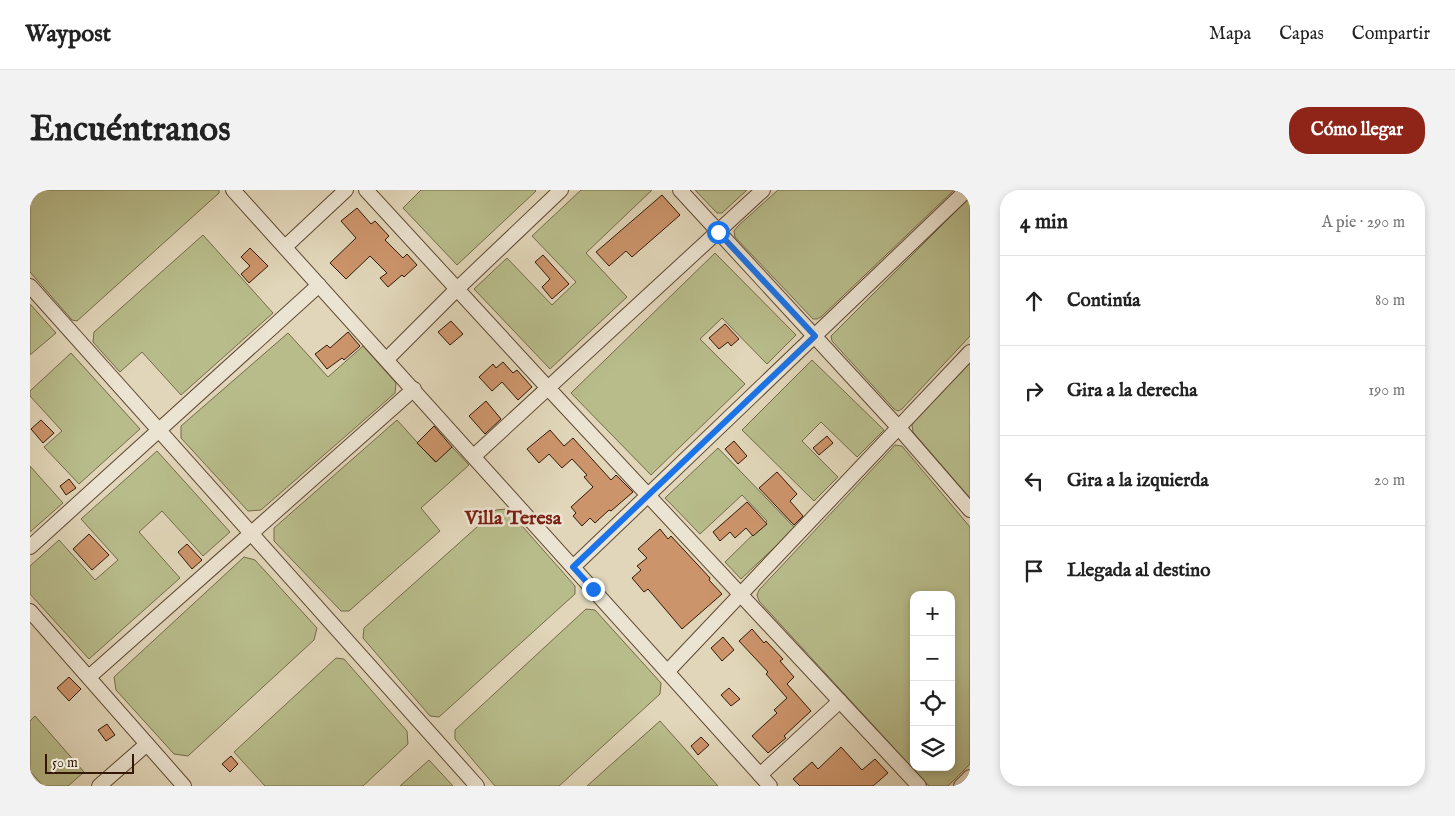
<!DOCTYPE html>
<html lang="es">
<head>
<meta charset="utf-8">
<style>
  :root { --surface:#fff; --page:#f2f2f2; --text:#222; --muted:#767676; --line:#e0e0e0; --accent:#8f2418 }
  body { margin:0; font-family:"IM FELL English",serif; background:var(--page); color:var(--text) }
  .controls { position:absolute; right:15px; bottom:15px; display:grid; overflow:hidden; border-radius:10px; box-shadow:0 2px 8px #0003 }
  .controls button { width:45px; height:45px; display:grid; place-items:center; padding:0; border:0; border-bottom:1px solid var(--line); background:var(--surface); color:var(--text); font:25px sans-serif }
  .scale { position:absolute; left:15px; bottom:12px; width:89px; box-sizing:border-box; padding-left:5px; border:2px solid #321805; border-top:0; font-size:14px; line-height:18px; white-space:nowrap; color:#321805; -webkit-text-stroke:4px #ece4d2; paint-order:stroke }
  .stop { position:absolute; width:15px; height:15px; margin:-11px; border:4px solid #1a73e8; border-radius:50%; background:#fff }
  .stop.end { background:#1a73e8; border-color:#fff; box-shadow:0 1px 5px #0008 }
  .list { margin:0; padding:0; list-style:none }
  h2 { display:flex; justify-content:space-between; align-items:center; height:65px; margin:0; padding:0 20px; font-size:21px }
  h2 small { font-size:16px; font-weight:400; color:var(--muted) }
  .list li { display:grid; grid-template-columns:32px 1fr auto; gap:15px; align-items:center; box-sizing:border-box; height:90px; padding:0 20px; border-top:1px solid var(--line) }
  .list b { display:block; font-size:19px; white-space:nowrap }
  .list em { font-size:16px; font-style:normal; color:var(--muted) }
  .icon { flex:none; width:28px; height:28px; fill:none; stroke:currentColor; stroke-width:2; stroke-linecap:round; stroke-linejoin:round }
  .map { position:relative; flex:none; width:940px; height:596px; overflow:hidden; border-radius:20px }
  header { display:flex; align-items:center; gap:30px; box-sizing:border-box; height:70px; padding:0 25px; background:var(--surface); border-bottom:1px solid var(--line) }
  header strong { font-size:24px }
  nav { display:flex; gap:28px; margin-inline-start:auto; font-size:18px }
  .intro { display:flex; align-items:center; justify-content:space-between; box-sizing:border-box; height:120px; padding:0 30px }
  h1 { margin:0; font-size:35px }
  .button { padding:12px 22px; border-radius:20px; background:var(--accent); color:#fff; font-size:18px; font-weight:700 }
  main { display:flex; gap:30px; padding:0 30px }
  aside { flex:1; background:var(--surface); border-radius:20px; box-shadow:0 2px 8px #0003 }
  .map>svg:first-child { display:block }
  .green { fill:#b8bc8b; stroke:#756a48; fill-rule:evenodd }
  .building { fill:#cc946b; stroke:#321805 }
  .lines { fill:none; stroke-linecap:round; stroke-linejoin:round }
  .street-casing { stroke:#5e4832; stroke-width:16 }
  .street { stroke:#ece4d2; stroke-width:14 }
  .route { stroke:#1a73e8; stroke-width:6 }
  .labels { text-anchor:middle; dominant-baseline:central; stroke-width:5; stroke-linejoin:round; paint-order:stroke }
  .district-label { font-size:20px; font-weight:bold; fill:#7a1f14; stroke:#ece4d2 }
</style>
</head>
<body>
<header>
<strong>Waypost</strong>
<nav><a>Mapa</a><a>Capas</a><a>Compartir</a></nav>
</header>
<div class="intro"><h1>Encuéntranos</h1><a class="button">Cómo llegar</a></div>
<main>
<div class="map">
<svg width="940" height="596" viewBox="0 0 940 596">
  <rect width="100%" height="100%" fill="#e1d6b9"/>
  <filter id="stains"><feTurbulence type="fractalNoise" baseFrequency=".004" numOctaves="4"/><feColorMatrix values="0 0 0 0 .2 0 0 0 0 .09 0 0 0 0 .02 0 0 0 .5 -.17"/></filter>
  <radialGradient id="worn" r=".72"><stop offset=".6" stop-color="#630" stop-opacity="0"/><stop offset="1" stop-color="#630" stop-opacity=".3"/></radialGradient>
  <g class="green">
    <path d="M11 0H189V3L47 131 42 130 0 82V10Z"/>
    <path d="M391 0H505L506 1 427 75 373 18Z"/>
    <path d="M551 0H622L556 63 597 107 520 179 444 99 477 68 522 115 546 92 502 46Z"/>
    <path d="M665 0H717L692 23H687Z"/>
    <path d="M748 0H924L791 127 787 129H783L705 47 704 41 708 36Z"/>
    <path d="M940 7V146L872 219 868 221 864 219 802 151 801 146Z"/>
    <path d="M173 45 243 123 151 205 112 162 90 182 63 152 64 142Z"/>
    <path d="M685 63 766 145 737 174 692 128 670 149 715 194 621 285 541 203Z"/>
    <path d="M0 114 26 143 0 165Z"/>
    <path d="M258 143 298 187 333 156 366 193 365 203 231 320 218 321 151 248V236Z"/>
    <path d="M41 163 110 239 49 294 14 257 32 241 0 206V201Z"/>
    <path d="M782 170 854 240 827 267 791 232 772 251 808 287 784 311 712 240Z"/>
    <path d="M940 172V308L883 242 882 235 884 232Z"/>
    <path d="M367 230 405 272 422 257 439 275 391 318 410 341 319 421H311L244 351V338Z"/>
    <path d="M865 255 872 256 940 337V574L918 596H899L729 411 727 405 729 400ZM884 405H921V577H884Z"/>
    <path d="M688 258 765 338 711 389 695 372 737 331 712 305 670 344 635 308Z"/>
    <path d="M127 261 200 342 173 366 132 321 109 342 150 388 59 469 0 404V376L29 350 65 390 88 370 51 329Z"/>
    <path d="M0 276 33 313 0 342Z"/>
    <path d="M477 319 545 396V404L409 527 400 526 333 448 334 438 466 320Z"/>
    <path d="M214 367 225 370 287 438 284 450 158 566 144 564 86 500 84 487Z"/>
    <path d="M556 419 565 420 631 493 630 504 529 596H465L425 549V540Z"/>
    <path d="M306 468 314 469 377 541 378 554 333 596H235L204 562Z"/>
    <path d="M5 526 54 582 38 596H13L0 581V531Z"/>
    <path d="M630 531 688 596H557Z"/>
    <path d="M399 570 423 596H370Z"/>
  </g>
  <g class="building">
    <path d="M632 5 650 25 602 67 596 61 579 76 566 62Z"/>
    <path d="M327 18 341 34 345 31 359 46 355 50 373 68 377 64 387 75 374 87 372 85 358 97 350 88 357 83 340 66 316 89 300 73 326 48 311 31Z"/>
    <path d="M220 58 238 76 219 93 211 84 220 76 211 67Z"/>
    <path d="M513 65 539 94 522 109 512 97 520 89 505 72Z"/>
    <path d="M421 131 433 144 420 155 408 142Z"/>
    <path d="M695 134 709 149 701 156 698 152 689 159 679 148Z"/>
    <path d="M318 142 330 156 314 170 312 168 297 179 285 164 297 155 300 158Z"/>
    <path d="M473 172 483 183 487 180 502 197 488 210 472 192 462 201 449 187 463 174 466 178Z"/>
    <path d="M456 211 471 229 455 244 439 226Z"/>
    <path d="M11 230 24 243 13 253 1 239Z"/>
    <path d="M404 236 422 257 406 272 387 253Z"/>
    <path d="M520 240 534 256 543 248 581 290 586 285 603 302 581 321 579 320 565 333 560 328 552 336 543 326 546 323 541 317 563 297 554 287 557 285 542 269 532 278 519 264 509 273 497 259Z"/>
    <path d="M797 246 803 253 789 265 783 258Z"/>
    <path d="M704 251 717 266 708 274 695 259Z"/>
    <path d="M747 282 767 304 760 311 773 326 764 335 729 298Z"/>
    <path d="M39 289 46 298 36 305 30 296Z"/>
    <path d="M717 312 737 334 723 346 716 338 705 348 700 342 690 351 683 342Z"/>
    <path d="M630 339 638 349 641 346 680 388 679 390 692 404 652 439 618 399 614 402 602 388 611 380 607 376 617 368 608 359Z"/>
    <path d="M59 344 79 365 62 380 43 359Z"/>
    <path d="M157 354 172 370 162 379 148 362Z"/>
    <path d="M722 439 734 453 736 451 753 469 750 471 764 487 757 494 781 521 754 546 756 548 738 563 722 546 747 523 744 520 757 508 736 484 738 482 709 451Z"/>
    <path d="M693 447 704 460 692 471 681 458Z"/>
    <path d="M39 487 51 499 39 511 27 498Z"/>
    <path d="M699 498 710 509 701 516 691 505Z"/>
    <path d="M77 534 85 545 76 551 68 540Z"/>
    <path d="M671 547 679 555 668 565 661 556Z"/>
    <path d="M811 557 832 580 845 569 858 583 843 596H770L763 589 782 572 788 579Z"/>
    <path d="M201 566 208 574 200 582 192 574Z"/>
  </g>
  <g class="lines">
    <defs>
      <g id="street">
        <path d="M203 0 740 596"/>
        <path d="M336 0 518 198 889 596"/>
        <path d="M650 0 869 238 940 320"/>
        <path d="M255 57 316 0"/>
        <path d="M0 96 447 596"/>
        <path d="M357 169 427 99 531 0"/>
        <path d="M444 266 733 0"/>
        <path d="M0 357 289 95"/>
        <path d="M543 377 937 0"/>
        <path d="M0 421 154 596"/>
        <path d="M637 482 940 162"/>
        <path d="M59 487 384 199"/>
        <path d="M730 585 810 511"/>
        <path d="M69 596 117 554"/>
        <path d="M931 596 940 587"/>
      </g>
    </defs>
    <use href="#street" class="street-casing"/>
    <use href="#street" class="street"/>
  </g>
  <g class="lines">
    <path class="route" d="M563 399 543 377 785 146 688 42"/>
  </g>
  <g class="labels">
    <g class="district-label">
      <text x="483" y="328">Villa Teresa</text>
    </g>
  </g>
  <rect width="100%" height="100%" filter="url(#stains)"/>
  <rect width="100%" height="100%" fill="url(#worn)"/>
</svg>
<div class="controls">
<button>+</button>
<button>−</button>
<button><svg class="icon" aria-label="locate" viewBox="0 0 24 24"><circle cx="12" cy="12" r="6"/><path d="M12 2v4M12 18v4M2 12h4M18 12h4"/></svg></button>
<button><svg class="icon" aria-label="layers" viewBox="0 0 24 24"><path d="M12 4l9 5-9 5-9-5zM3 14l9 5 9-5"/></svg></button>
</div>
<div class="scale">50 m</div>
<div class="stop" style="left:688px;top:42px"></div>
<div class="stop end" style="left:563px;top:399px"></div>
</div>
<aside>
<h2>4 min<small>A pie · 290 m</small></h2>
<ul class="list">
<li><svg class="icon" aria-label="ahead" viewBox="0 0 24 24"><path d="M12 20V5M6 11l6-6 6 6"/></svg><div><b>Continúa</b></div><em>80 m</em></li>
<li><svg class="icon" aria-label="right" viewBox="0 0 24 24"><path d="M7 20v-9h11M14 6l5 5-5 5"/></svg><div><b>Gira a la derecha</b></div><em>190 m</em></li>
<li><svg class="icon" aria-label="left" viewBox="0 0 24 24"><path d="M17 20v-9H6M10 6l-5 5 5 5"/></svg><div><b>Gira a la izquierda</b></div><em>20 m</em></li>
<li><svg class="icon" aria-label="arrive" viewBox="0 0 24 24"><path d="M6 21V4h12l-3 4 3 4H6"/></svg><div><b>Llegada al destino</b></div></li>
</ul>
</aside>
</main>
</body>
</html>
